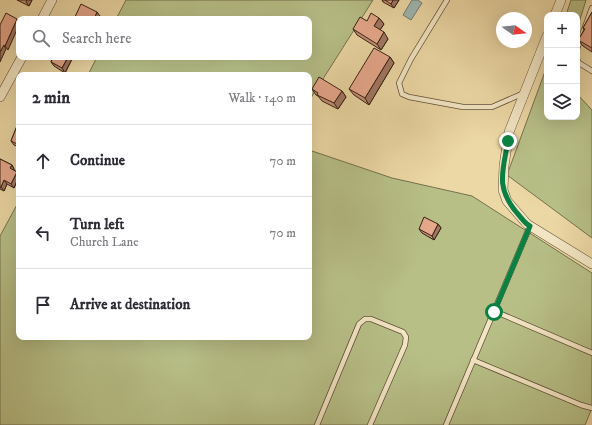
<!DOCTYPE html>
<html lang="en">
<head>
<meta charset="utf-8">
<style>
  :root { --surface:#fff; --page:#f2f2f3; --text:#2b2b33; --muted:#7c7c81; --line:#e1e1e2 }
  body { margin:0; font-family:"IM FELL DW Pica",serif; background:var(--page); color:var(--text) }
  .controls { position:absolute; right:12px; top:12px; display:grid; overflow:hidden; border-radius:8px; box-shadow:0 4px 16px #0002 }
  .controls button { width:36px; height:36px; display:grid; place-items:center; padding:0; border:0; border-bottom:1px solid var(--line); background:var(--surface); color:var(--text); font:20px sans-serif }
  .compass { position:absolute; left:496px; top:12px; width:36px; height:36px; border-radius:50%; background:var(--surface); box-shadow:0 4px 16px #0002; rotate:104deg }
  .stop { position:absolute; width:12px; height:12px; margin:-9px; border:3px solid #0b8043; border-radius:50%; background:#fff }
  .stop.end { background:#0b8043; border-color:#fff; box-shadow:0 1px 4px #0008 }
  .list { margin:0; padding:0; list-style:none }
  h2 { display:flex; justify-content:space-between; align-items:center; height:52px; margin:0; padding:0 16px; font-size:17px }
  h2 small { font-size:13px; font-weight:400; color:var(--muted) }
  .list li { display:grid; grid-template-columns:26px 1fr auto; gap:12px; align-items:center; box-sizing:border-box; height:72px; padding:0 16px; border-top:1px solid var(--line) }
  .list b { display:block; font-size:15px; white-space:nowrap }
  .list p { margin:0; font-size:13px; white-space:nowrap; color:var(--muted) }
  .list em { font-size:13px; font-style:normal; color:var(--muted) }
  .icon { flex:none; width:22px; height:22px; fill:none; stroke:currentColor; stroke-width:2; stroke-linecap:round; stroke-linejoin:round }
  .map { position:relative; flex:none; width:592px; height:425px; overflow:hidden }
  .search { position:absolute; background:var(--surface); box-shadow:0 4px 16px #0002; left:16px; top:16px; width:296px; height:44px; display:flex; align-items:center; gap:10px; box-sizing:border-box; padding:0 14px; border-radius:8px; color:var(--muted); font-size:15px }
  .panel { position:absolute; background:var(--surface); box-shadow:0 4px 16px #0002; left:16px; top:72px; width:296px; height:268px; border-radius:8px }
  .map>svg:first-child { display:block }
  .green { fill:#b7bf87; stroke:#75704d }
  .water { fill:#9eb7b2; stroke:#737b72 }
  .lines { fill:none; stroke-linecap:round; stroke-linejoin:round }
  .lane-casing { stroke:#614e38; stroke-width:6 }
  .street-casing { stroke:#614e38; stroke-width:10 }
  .lane { stroke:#f3e6c4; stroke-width:4.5 }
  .street { stroke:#f3e6c4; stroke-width:9 }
  .wall { fill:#c79078; stroke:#332013 }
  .shaded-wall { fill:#a27662; stroke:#332013 }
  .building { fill:#e7a88c; stroke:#332013 }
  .route { stroke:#0b8043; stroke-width:5 }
</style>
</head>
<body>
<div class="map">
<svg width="592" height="425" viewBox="0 0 592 425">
  <rect width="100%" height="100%" fill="#ecd8a5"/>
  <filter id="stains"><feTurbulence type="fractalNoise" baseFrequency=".005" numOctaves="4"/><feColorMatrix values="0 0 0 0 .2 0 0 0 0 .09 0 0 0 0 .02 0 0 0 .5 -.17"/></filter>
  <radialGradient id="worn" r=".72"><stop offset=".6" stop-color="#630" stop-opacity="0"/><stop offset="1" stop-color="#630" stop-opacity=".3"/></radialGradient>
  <g class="green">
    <path d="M126 0H373L309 101V75H88L97 57H309V19H116Z"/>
    <path d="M571 0H586L577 29V15H566Z"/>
    <path d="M547 66V117H577V94L592 110V238L507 175Z"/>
    <path d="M309 150 392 178 472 196 592 273V408L585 425H0V236L19 201V337H309Z"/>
  </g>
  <path class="water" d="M412 0H418L422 3 411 20 403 15Z"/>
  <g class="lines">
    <defs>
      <g id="lane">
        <path d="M447 0 411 59 399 83 402 94 409 97 463 107H492L524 93"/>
        <path d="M577 49 592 8"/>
        <path d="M577 59 579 63 592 71"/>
        <path d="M494 311 592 353"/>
        <path d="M473 360 581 405 592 408"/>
        <path d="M317 425 359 324 365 319H371L403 332 406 337 405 345 370 425"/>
        <path d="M446 425 530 226"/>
      </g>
      <g id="street">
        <path d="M555 15 561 0"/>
        <path d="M42 19 52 0"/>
        <path d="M547 36 509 132 504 166 503 190 507 201 527 224 592 264"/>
        <path d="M0 97 22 57"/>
      </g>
    </defs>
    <use href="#lane" class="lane-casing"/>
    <use href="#street" class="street-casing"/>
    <use href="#lane" class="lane"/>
    <use href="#street" class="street"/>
  </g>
  <g class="wall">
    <path d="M17 0H32L29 6Z"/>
    <path d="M382 0H399L394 8 383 2Z"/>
    <path d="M592 12V52L583 46 578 40 584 30 583 28Z"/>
    <path d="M379 18 384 24 380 30 388 39 381 50 357 35 353 29 367 21Z"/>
    <path d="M53 57H73L65 73 54 66 51 62Z"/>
    <path d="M390 57 394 63 369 105 354 95 349 89Z"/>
    <path d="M312 89 342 91 346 97 338 109 322 101 318 96 316 95Z"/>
    <path d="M19 121V147L14 145 11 141Z"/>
    <path d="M0 159 12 165 14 169V170L17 172 19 175V176L14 188 7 184 4 191 0 189Z"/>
    <path d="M438 224 441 228 434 240 422 233 419 229Z"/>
  </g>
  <g class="shaded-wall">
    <path d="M27 0H32L29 6 26 2Z"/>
    <path d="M393 0H399L394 8 391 4Z"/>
    <path d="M97 12 100 16 99 19H94Z"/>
    <path d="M379 18 384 24 378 33 374 26Z"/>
    <path d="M17 19 19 21V25L8 50 5 46Z"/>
    <path d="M384 32 388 39 381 50 377 44Z"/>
    <path d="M4 45 6 49 0 62V52Z"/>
    <path d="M68 57H73L65 73 62 68Z"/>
    <path d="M390 57 394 63 369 105 365 98Z"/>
    <path d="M342 91 346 97 338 109 334 103Z"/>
    <path d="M12 165 14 169 13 172 10 168Z"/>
    <path d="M17 172 19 175V176L14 188 11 184Z"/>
    <path d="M4 180 7 184 4 191 1 187Z"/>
    <path d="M438 224 441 228 434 240 432 236Z"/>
  </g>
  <g class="building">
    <path d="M385 0H393L391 4Z"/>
    <path d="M81 4 97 12 94 19H74Z"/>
    <path d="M592 12V48L578 40 585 29 583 28Z"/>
    <path d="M6 13 17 19 5 46 4 45 0 52V25Z"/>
    <path d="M371 13 379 18 374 26 384 32 377 44 353 29 360 17 367 21Z"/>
    <path d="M374 48 390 57 365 98 349 89Z"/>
    <path d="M53 57H68L62 68 51 62Z"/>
    <path d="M319 77 342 91 334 103 317 95 318 93 312 89Z"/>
    <path d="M19 121V145L11 141Z"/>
    <path d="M0 159 12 165 10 168 17 172 11 184 4 180 1 187H0Z"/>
    <path d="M424 217 438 224 432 236 419 229Z"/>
  </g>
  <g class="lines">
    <path class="route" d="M494 312 530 226C524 223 521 217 517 213 495 187 503 171 508 141"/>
  </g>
  <rect width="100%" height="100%" filter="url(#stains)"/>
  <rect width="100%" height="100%" fill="url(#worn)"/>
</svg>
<div class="controls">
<button>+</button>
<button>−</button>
<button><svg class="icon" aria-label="layers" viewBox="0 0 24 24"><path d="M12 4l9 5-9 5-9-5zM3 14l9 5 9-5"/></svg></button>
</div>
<svg class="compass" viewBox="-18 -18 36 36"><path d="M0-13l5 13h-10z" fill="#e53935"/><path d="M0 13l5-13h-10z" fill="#7c7c81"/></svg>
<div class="stop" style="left:494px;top:312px"></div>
<div class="stop end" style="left:508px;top:141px"></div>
<div class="search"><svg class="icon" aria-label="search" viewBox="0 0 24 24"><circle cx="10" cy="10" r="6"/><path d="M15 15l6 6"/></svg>Search here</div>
<section class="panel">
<h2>2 min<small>Walk · 140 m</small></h2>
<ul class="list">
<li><svg class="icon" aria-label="ahead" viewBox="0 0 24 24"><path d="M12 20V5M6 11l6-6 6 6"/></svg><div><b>Continue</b></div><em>70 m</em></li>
<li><svg class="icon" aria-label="left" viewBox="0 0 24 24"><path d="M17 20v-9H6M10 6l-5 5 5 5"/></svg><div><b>Turn left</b><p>Church Lane</p></div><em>70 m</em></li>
<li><svg class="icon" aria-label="arrive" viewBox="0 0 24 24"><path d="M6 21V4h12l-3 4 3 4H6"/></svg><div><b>Arrive at destination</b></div></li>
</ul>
</section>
</div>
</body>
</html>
